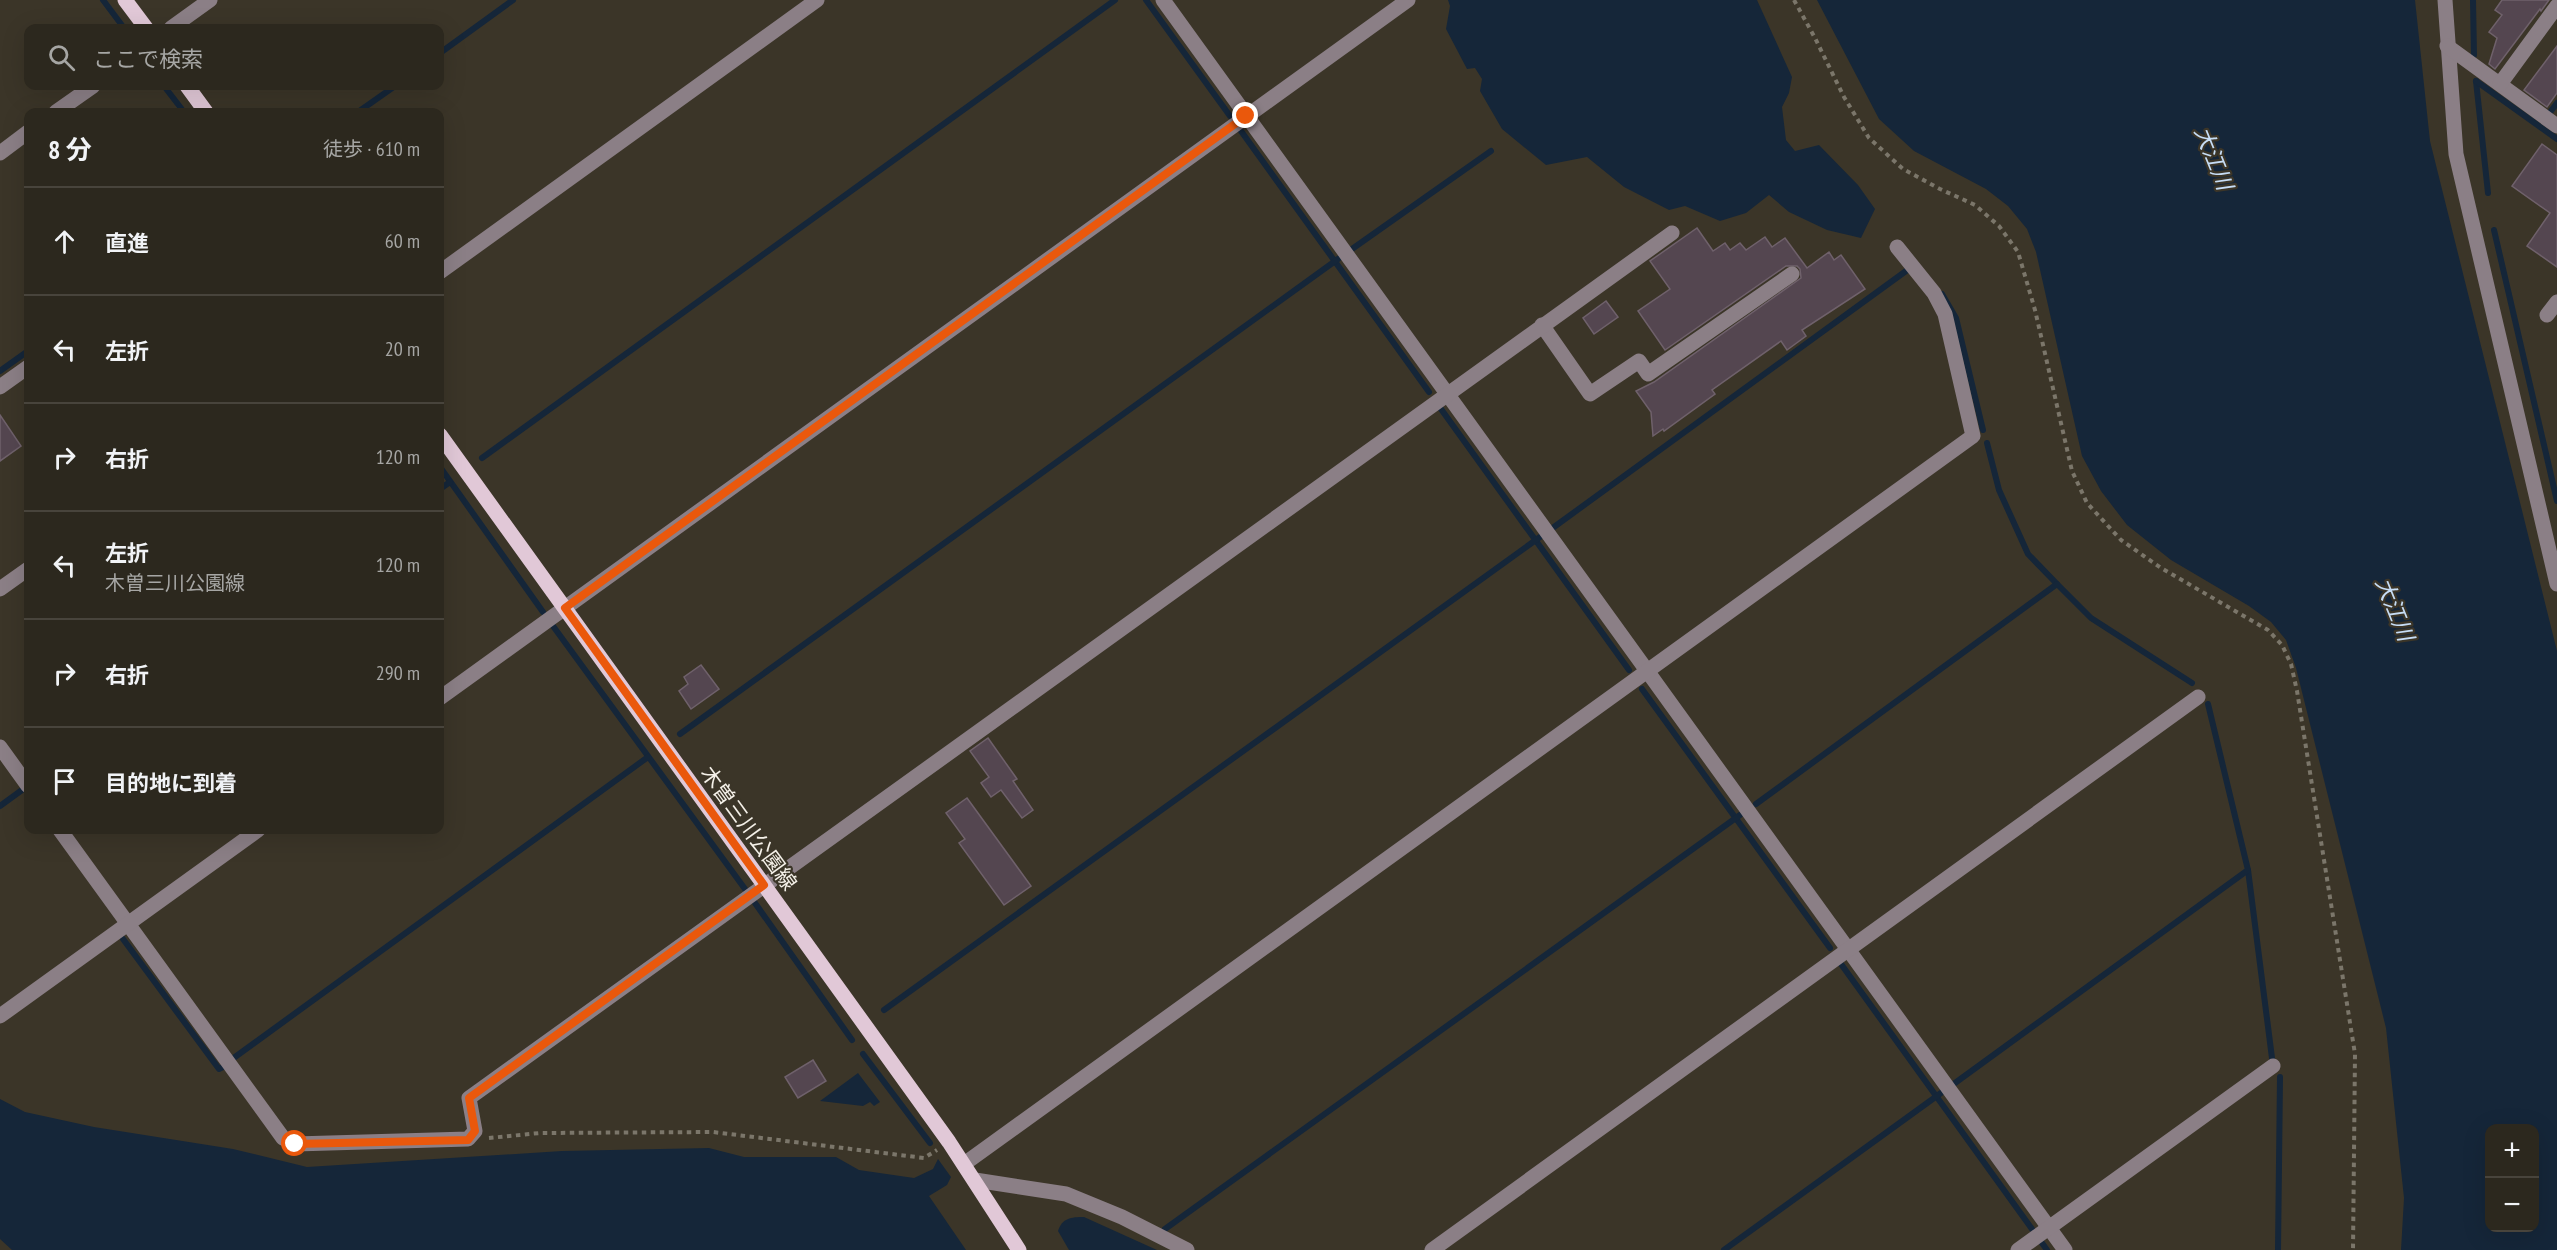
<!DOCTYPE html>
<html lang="ja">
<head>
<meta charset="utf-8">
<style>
  :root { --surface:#2c281e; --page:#343027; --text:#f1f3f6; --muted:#a6a6a4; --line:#48443c }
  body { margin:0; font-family:"PT Sans Narrow","Noto Sans JP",sans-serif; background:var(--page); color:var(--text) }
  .controls { position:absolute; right:18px; bottom:18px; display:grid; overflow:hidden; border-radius:12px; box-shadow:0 6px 24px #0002 }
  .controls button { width:54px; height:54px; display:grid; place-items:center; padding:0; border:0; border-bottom:2px solid var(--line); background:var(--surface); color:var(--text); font:30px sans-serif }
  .stop { position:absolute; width:18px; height:18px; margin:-14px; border:4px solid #ea580c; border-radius:50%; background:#fff }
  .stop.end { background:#ea580c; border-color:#fff; box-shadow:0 2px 6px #0008 }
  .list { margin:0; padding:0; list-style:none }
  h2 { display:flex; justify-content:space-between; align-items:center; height:78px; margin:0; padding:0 24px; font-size:26px }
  h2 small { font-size:20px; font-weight:400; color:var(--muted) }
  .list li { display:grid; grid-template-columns:39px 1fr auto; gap:18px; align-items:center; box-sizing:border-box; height:108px; padding:0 24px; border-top:2px solid var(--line) }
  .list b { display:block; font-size:22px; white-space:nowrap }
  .list p { margin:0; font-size:20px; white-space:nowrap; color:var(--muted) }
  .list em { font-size:20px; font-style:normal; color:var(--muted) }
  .icon { flex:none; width:33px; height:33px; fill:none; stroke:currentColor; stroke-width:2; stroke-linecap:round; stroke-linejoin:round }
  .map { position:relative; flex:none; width:2557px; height:1250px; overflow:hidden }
  .search { position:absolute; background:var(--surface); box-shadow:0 6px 24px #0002; left:24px; top:24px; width:420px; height:66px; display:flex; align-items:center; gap:15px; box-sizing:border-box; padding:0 21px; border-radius:12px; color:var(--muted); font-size:22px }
  .panel { position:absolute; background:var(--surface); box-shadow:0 6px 24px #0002; left:24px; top:108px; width:420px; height:726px; border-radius:12px }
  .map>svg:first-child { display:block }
  .water { fill:#152639; fill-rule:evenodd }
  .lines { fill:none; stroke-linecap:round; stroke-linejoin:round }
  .stream { stroke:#152639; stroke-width:6 }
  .building { fill:#544650; stroke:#6f616b; stroke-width:1.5 }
  .path { stroke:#7b766a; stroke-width:4; stroke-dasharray:4.5 4.5; stroke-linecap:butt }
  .minor { stroke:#8b7f86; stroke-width:15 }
  .major { stroke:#e1c8d7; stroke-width:15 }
  .route { stroke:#ea580c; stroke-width:8 }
  .labels { text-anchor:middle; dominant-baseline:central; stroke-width:4.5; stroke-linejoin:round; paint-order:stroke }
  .street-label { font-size:21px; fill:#f5f1e9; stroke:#3b3528 }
  .water-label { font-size:22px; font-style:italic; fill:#c6ddf6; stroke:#3b3528 }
</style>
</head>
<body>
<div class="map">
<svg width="2557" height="1250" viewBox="0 0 2557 1250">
  <rect width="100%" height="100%" fill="#3b3528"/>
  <g class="water">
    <path d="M1448 0H1757L1792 77 1789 93 1782 107 1786 140 1795 151 1819 145 1858 185 1875 209 1861 238 1827 230 1789 212 1769 195 1746 213 1720 221 1685 206 1669 210 1624 187 1587 157 1546 165 1502 129 1480 91 1482 79 1475 68 1467 69 1446 29 1450 6Z"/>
    <path d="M1817 0H2415L2430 141 2557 651V1250H2401L2404 1198 2386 1028 2296 668 2286 640 2271 622 2249 606 2171 560 2127 525 2101 491 2082 456 2036 252 2027 229 2008 206 1986 189 1914 151 1879 119ZM2534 1128V1228H2490V1128Z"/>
    <path d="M858 1073 880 1102 874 1106 870 1102 863 1106 820 1101Z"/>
    <path d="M0 1099 25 1112 94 1127 233 1149 307 1167 562 1151 709 1148 744 1157H836L859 1170 914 1178 933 1169 938 1159 951 1177 947 1185 929 1196 966 1250H12L0 1239Z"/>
    <path d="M1084 1217 1157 1250H1069L1058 1231C1062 1218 1071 1217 1084 1217Z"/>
  </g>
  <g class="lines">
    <g class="stream">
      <path d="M103 0 124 28"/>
      <path d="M1146 0 1230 116"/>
      <path d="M2473 0 2474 55"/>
      <path d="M440 53 513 0"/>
      <path d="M2476 81 2488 193"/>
      <path d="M2476 81 2557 139"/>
      <path d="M164 86 184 112"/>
      <path d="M2551 111 2557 103"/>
      <path d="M358 112 395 86"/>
      <path d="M1241 131 1429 392"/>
      <path d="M2494 230 2557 501"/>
      <path d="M1352 249 1491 151"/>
      <path d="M1942 294 1956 318 1983 430"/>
      <path d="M0 371 28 351"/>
      <path d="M1441 409 1629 670"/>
      <path d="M1987 443 1999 490 2028 554 2057 584"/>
      <path d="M482 458 1115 0"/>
      <path d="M440 467 543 612"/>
      <path d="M440 489 450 482"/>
      <path d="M1554 527 1906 271"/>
      <path d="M553 626 745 889"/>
      <path d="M1642 689 1830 948"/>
      <path d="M680 734 1338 259"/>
      <path d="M1756 804 2057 584 2091 618 2192 683"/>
      <path d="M0 806 22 790"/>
      <path d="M2248 870 2272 1058"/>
      <path d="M755 903 852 1040"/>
      <path d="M123 939 219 1069 223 1067"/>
      <path d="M1841 964 2032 1229"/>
      <path d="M884 1010 1540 537"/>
      <path d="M863 1054 930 1143"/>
      <path d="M235 1057 648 757"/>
      <path d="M1955 1083 2248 870 2208 704"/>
      <path d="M1165 1229 1740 815"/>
      <path d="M2042 1243 2047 1250"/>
      <path d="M1724 1250 1941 1093"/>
      <path d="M2278 1250 2280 1077"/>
    </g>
  </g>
  <g class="building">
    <path d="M2502 0H2549L2541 11 2540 9 2495 69 2489 64 2497 38 2489 32 2502 15 2495 10Z"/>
    <path d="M2557 46V93L2547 107 2524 90Z"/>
    <path d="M2542 144 2557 155V267L2527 246 2550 213 2512 186Z"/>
    <path d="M1697 228 1713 251 1725 243 1730 250 1740 243 1746 250 1765 237 1772 247 1785 238 1807 268 1829 252 1834 260 1841 255 1865 289 1802 330 1806 336 1787 350 1781 341 1712 390 1715 394 1664 431 1663 429 1653 436 1651 412 1636 391 1654 382 1801 278 1800 269 1797 266H1786L1665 350 1638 311 1670 289 1650 261Z"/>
    <path d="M1606 301 1618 317 1594 334 1583 318Z"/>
    <path d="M0 415 21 446 0 461Z"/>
    <path d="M701 665 719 689 691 709 679 691 688 684 684 677Z"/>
    <path d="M988 738 1017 779 1013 781 1033 810 1022 818 1001 790 991 797 981 783 989 777 970 751Z"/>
    <path d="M967 798 1031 886 1004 905 959 843 965 839 946 813Z"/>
    <path d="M813 1060 826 1081 798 1098 785 1077Z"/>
  </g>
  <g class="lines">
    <g class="path">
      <path d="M1794 0 1815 38 1844 97 1869 138 1903 169 1940 189 1975 205 1999 226 2018 252 2035 310 2072 471 2087 503 2121 540 2161 568 2268 630 2282 645 2291 664 2297 691 2355 1054 2353 1250"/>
      <path d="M489 1138 540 1133 713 1132 924 1158 937 1150"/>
    </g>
    <g class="minor">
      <path d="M1163 0 2065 1250"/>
      <path d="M2445 0 2456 154 2557 584"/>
      <path d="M171 28 210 0"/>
      <path d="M2447 46 2557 126"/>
      <path d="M2500 84 2557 6"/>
      <path d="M56 112 93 86"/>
      <path d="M0 153 28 132"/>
      <path d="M440 272 817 0"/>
      <path d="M2547 315 2557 302"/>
      <path d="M1542 325 1590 394 1639 361 1648 374 1792 274"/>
      <path d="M0 387 28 367"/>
      <path d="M0 589 28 569"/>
      <path d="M440 698 1408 0"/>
      <path d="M0 747 28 786"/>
      <path d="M60 830 283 1138 295 1144 468 1139 475 1131 469 1098 1672 233"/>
      <path d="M0 1016 258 830"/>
      <path d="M964 1164 1973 436 1945 314 1934 293 1897 247"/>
      <path d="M975 1180 1066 1194 1122 1217 1187 1250"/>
      <path d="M1432 1250 2198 697"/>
      <path d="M2018 1250 2273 1066"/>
    </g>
    <g class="major">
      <path d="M125 0 146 28"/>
      <path d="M187 86 206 112"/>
      <path d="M440 435 949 1142 1019 1250"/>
    </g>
  </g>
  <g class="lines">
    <path class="route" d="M295 1144 468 1140 475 1131 469 1098 764 885 565 608 1246 116"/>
  </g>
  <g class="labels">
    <g class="street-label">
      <text transform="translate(749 828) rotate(54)">木曽三川公園線</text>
    </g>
    <g class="water-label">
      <text transform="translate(2214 158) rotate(68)">大江川</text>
      <text transform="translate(2395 609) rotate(68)">大江川</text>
    </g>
  </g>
</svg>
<div class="controls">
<button>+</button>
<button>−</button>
</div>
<div class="stop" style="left:295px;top:1144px"></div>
<div class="stop end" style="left:1246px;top:116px"></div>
<div class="search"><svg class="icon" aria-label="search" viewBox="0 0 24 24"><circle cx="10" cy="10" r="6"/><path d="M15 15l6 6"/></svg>ここで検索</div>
<section class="panel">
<h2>8 分<small>徒歩 · 610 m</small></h2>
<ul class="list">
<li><svg class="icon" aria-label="ahead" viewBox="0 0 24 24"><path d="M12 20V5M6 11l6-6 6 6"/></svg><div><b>直進</b></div><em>60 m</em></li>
<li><svg class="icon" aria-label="left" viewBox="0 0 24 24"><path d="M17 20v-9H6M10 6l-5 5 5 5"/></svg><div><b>左折</b></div><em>20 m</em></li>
<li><svg class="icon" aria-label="right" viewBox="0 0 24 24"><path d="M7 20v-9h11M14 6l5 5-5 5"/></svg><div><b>右折</b></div><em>120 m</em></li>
<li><svg class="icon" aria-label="left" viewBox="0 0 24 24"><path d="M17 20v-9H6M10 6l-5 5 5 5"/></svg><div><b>左折</b><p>木曽三川公園線</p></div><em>120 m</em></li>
<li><svg class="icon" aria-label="right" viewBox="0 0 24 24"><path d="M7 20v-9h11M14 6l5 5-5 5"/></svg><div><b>右折</b></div><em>290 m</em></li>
<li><svg class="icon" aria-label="arrive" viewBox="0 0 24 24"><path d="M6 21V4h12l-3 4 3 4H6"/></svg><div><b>目的地に到着</b></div></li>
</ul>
</section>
</div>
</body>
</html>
